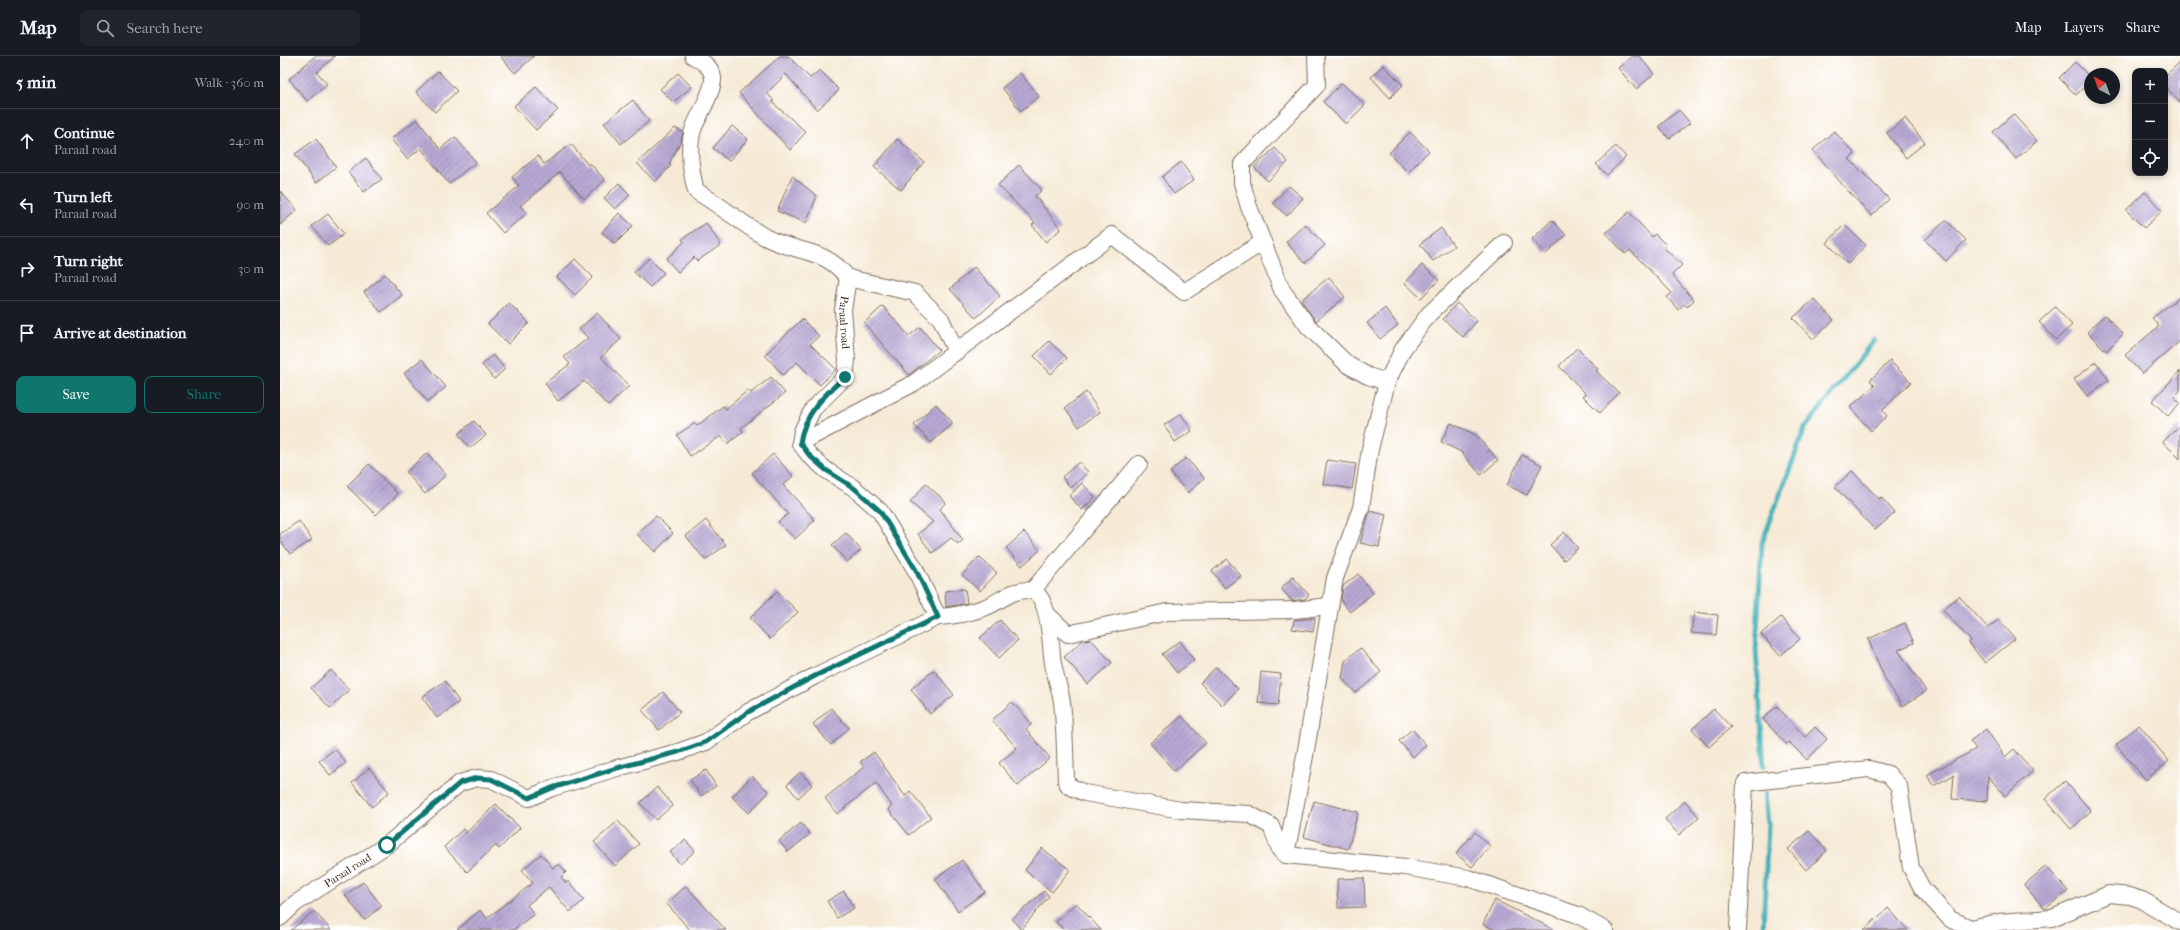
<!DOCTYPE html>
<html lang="en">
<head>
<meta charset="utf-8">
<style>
  :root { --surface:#171b24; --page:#20242c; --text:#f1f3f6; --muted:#9ea1a6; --line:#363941; --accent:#0f766e }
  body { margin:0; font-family:"IM FELL French Canon",serif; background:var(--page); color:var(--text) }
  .controls { position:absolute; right:12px; top:12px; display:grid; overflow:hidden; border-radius:8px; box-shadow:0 2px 6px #0003 }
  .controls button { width:36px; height:36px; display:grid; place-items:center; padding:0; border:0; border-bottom:1px solid var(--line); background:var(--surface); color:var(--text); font:20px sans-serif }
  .compass { position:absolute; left:1804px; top:12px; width:36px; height:36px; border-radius:50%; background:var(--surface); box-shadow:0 2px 6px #0003; rotate:319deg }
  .stop { position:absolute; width:12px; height:12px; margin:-9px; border:3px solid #0f766e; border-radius:50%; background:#fff }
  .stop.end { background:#0f766e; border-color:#fff; box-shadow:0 1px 4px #0008 }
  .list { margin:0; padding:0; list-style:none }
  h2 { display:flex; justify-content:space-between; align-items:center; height:52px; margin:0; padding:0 16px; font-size:17px }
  h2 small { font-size:13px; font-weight:400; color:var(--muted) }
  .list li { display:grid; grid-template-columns:26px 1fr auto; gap:12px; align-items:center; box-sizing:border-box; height:64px; padding:0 16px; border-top:1px solid var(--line) }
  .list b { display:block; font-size:15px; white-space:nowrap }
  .list p { margin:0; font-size:13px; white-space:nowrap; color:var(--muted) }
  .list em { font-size:13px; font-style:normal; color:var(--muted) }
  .actions { display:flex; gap:8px; padding:12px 16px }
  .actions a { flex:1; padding:9px 0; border:1px solid var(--accent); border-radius:8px; text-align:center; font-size:14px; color:var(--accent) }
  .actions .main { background:var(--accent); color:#fff }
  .icon { flex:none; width:22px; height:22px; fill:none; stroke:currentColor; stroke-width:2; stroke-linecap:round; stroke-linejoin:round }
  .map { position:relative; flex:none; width:1900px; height:874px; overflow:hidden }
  header { display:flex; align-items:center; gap:24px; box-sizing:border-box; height:56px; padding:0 20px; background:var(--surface); border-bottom:1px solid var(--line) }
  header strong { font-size:19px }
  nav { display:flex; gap:22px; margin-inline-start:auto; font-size:14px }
  .search { width:280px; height:36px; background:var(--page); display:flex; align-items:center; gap:10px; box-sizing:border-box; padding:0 14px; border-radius:8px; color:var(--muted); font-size:15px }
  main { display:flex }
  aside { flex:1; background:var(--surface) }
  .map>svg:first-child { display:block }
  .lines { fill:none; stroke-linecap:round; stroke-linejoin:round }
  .stream { stroke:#3eafb9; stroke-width:5 }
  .building { fill:url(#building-hatch) }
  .street-casing { stroke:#7c6d5e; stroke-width:18 }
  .street { stroke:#fff; stroke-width:16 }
  .route { stroke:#0f766e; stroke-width:5 }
  .labels { text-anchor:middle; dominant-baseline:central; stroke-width:4; stroke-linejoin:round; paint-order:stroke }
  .street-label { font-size:11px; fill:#3b2a1e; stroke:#fff }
</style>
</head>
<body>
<header>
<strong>Map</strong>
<div class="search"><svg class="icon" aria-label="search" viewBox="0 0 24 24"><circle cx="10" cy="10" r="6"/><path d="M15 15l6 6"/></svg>Search here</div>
<nav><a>Map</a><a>Layers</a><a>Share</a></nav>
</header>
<main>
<aside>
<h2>5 min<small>Walk · 360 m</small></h2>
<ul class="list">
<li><svg class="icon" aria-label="ahead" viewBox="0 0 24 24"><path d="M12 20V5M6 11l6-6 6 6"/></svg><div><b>Continue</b><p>Paraal road</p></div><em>240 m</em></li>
<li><svg class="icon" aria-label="left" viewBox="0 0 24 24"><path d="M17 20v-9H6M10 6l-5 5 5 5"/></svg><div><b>Turn left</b><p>Paraal road</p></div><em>90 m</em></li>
<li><svg class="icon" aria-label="right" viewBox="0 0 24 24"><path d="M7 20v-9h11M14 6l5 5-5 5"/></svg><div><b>Turn right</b><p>Paraal road</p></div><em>30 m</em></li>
<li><svg class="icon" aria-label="arrive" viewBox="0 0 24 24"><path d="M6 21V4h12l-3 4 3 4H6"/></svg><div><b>Arrive at destination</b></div></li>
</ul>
<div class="actions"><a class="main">Save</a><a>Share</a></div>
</aside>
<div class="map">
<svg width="1900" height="874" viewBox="0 0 1900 874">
  <defs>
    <pattern id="building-hatch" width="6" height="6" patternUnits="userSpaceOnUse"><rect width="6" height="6" fill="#b7a9d4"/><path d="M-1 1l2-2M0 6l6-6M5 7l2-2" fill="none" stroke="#968aab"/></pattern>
  </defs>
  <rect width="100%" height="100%" fill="#fff"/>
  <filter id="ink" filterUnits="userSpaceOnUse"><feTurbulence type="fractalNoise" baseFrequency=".025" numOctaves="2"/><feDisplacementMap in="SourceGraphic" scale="8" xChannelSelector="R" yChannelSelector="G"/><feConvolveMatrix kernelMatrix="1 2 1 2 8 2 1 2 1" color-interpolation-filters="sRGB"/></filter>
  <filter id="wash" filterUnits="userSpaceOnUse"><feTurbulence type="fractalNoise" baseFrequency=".012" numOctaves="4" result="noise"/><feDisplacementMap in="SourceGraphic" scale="16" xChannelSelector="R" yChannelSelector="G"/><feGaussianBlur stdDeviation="0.9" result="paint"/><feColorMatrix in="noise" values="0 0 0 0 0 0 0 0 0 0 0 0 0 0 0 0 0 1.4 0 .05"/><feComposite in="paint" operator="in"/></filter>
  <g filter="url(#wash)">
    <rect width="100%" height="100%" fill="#f6ead6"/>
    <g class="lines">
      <g class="stream">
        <path d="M1484 710 1476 594 1482 487 1525 372 1594 284"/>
        <path d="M1483 874 1488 769 1485 738"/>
      </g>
    </g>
    <g id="blocks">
      <g class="building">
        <path d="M35 0H55L37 16 47 28 27 45 9 23Z"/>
        <path d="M220 0H254L235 17Z"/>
        <path d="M500 0H508L530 22 540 14 559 34 537 54 506 18 487 37 494 45 492 46 526 76 510 94 459 37Z"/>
        <path d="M1352 0H1359L1374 18 1356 33 1338 12Z"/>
        <path d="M1795 6 1810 21V25L1796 39 1779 22Z"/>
        <path d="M1900 6V47L1885 30V20Z"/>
        <path d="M1103 9 1123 29 1110 42 1091 21Z"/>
        <path d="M158 15 177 35 155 56 136 36Z"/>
        <path d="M398 17 412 31 393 46 380 33Z"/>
        <path d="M740 17 759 40 741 55 722 32Z"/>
        <path d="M1062 27 1085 49 1066 68 1043 46Z"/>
        <path d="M256 31 278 54 256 74 234 50Z"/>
        <path d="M353 44 369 65 341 88 324 67Z"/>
        <path d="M1399 54 1410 67 1389 83 1379 70Z"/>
        <path d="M1733 58 1757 85 1736 103 1713 76Z"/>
        <path d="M1625 62 1645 87 1626 102 1607 77Z"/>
        <path d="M137 63 160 93 175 81 196 106 169 128 141 92 127 103 111 83Z"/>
        <path d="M452 70 468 83 449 105 433 92Z"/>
        <path d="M395 72 403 76 401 85 389 108 391 110 375 126 357 107Z"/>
        <path d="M1554 75 1575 98 1569 103 1609 143 1592 160 1567 134 1533 94Z"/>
        <path d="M1130 76 1149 95 1128 116 1109 97Z"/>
        <path d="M36 83 56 111 36 127 15 98Z"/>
        <path d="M617 83 644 106 621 134 594 111Z"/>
        <path d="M291 88 308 109 310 107 325 124 304 143 280 116 240 150 247 157 223 177 206 157 239 130 232 121 258 100 264 108Z"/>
        <path d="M1336 90 1346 101 1327 119 1316 108Z"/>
        <path d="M995 92 1008 106 988 125 974 111Z"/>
        <path d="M86 102 102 123 84 136 68 116Z"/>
        <path d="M901 106 914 124 894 138 882 121Z"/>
        <path d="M739 109 762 134 755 140 781 173 766 186 752 169 755 167 718 129Z"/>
        <path d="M512 120 537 140 526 167 497 155Z"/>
        <path d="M339 127 350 139 335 153 324 142Z"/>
        <path d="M1009 130 1023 142 1007 160 993 147Z"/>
        <path d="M0 135 17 154 0 169Z"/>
        <path d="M1865 136 1882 155 1864 172 1846 154Z"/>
        <path d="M1349 156 1372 181 1375 178 1386 189 1384 192 1402 209 1392 219 1414 244 1407 251 1404 248 1398 254 1387 241 1392 237 1350 194 1345 198 1326 177Z"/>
        <path d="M339 157 353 170 335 188 322 176Z"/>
        <path d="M48 158 64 178 48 190 32 170Z"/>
        <path d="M1272 164 1286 179 1266 198 1252 183Z"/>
        <path d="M1666 164 1686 184 1666 205 1645 184Z"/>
        <path d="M426 167 441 189 417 205 414 201 398 216 386 203 404 186 402 183Z"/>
        <path d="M1025 168 1045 189 1025 207 1006 186Z"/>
        <path d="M1564 169 1586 189 1568 208 1547 187Z"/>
        <path d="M1161 172 1174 190 1153 205 1140 188Z"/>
        <path d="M369 202 384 217 370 231 354 216Z"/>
        <path d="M295 203 313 221 295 239 277 221Z"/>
        <path d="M1142 209 1159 224 1141 242 1125 227Z"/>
        <path d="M694 211 720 240 696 262 670 233Z"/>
        <path d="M105 218 122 239 101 256 84 236Z"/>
        <path d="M1049 221 1065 241 1036 265 1021 244Z"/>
        <path d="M1900 241V285L1862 318 1845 299 1879 270 1872 262Z"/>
        <path d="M1534 243 1554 264 1533 283 1513 262Z"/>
        <path d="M229 247 249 267 228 288 208 268Z"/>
        <path d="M1177 247 1197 265 1183 281 1163 263Z"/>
        <path d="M603 250 629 280 640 271 659 294 629 319 584 267Z"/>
        <path d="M1775 251 1792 269 1776 284 1759 266Z"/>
        <path d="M1105 252 1118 269 1100 283 1087 267Z"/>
        <path d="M317 257 341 283 321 301 349 330 328 350 304 325 278 345 265 327 290 308 284 301 308 282 299 273Z"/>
        <path d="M1825 259 1843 278 1826 295 1807 276Z"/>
        <path d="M522 263 539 280 530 288 556 313 540 329 517 306 503 319 485 299Z"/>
        <path d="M769 285 787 302 771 318 754 300Z"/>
        <path d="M1297 292 1318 313 1316 315 1339 337 1320 357 1303 340 1306 338 1279 310Z"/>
        <path d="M213 299 225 313 214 323 202 309Z"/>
        <path d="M142 303 166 331 148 346 124 317Z"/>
        <path d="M1610 305 1631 326 1602 354 1607 360 1591 375 1570 351 1595 330 1590 324Z"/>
        <path d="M1816 306 1829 324 1807 340 1794 323Z"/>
        <path d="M1900 315V335L1894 341 1900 347 1888 360 1872 345Z"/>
        <path d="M491 321 505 337 461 372 463 376 447 388 441 380 410 400 397 379 415 367 417 370 443 350 446 353 468 334 471 337Z"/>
        <path d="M806 336 820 356 799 371 785 352Z"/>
        <path d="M656 348 673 367 651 387 634 369Z"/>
        <path d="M901 358 912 375 895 386 884 369Z"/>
        <path d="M194 365 206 379 190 392 178 378Z"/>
        <path d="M1171 367 1196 379 1218 404 1201 419 1181 396 1161 386Z"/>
        <path d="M1900 369V403L1883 386Z"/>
        <path d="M147 397 166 419 145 438 126 416Z"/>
        <path d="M493 398 513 420 503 429 535 464 515 483 498 466 508 458 472 417Z"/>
        <path d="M1242 399 1262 409 1247 439 1227 429Z"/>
        <path d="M906 402 924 422 908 437 890 416Z"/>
        <path d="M1047 404 1076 408 1072 433 1043 428Z"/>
        <path d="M799 406 808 416 791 432 782 421Z"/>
        <path d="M89 408 118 438 96 459 67 430Z"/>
        <path d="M1572 415 1599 443 1601 441 1615 457 1595 474 1555 431Z"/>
        <path d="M802 427 815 441 802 454 789 440Z"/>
        <path d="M646 428 666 446 660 453 683 484 678 488 671 482 652 497 638 478 653 466 630 446Z"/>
        <path d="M1090 455 1106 459 1099 491 1080 487Z"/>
        <path d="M376 460 393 477 375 496 357 478Z"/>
        <path d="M426 464 446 489 425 504 406 480Z"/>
        <path d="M19 465 32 484 10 498 0 484V478Z"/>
        <path d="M744 476 760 494 742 510 726 492Z"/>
        <path d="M1284 476 1298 492 1284 504 1270 489Z"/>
        <path d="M566 477 581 494 567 506 552 489Z"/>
        <path d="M699 501 717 517 700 535 682 519Z"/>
        <path d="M947 503 961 520 945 532 932 515Z"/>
        <path d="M1078 518 1093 537 1070 556 1061 545 1063 530Z"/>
        <path d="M1013 521 1029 539 1025 543 1012 545 1001 532Z"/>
        <path d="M685 533 687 547 666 551 665 535Z"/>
        <path d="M497 535 518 556 490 583 470 562Z"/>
        <path d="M1679 540 1708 572 1719 563 1735 583 1705 607 1689 587 1691 585 1663 554Z"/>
        <path d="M1414 556 1438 559 1436 579 1411 577Z"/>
        <path d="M1501 561 1520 583 1500 600 1481 578Z"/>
        <path d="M1035 562 1033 576 1012 573 1014 564Z"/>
        <path d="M720 564 738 584 719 602 700 582Z"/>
        <path d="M1625 567 1634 587 1618 594 1646 635 1623 650 1606 625 1588 583Z"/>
        <path d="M811 583 832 607 808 628 784 601 803 584Z"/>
        <path d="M900 585 914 604 897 617 882 598Z"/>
        <path d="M1080 592 1101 616 1076 637 1062 622 1065 605Z"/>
        <path d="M936 611 958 633 942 649 920 627Z"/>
        <path d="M51 614 69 634 50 652 31 632Z"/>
        <path d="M654 614 674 639 650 658 631 633Z"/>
        <path d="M981 616 1001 618 998 649 978 647Z"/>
        <path d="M165 625 179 646 157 662 142 641Z"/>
        <path d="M383 636 400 656 379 674 362 654Z"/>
        <path d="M732 646 752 668 746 673 770 702 738 730 719 707 737 692 712 664Z"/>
        <path d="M1497 650 1525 681 1535 671 1547 683 1527 704 1509 686 1506 688 1483 663Z"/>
        <path d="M551 652 569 672 551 689 533 668Z"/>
        <path d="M1434 653 1451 671 1429 691 1412 673Z"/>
        <path d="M902 660 926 687 894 715 870 687Z"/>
        <path d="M1859 669 1889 705 1866 724 1836 689Z"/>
        <path d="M1132 673 1146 689 1133 701 1119 685Z"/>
        <path d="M1706 673 1725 701 1734 693 1753 715 1725 740 1708 720 1707 745 1672 743 1674 719 1653 730 1647 719 1696 693 1690 685Z"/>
        <path d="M55 693 66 707 50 719 39 705Z"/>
        <path d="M594 696 625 740 630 735 651 761 629 779 608 753 612 750 596 727 557 758 545 742 584 711 580 706Z"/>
        <path d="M89 712 109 736 92 751 72 727Z"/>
        <path d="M426 714 436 730 421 740 410 724Z"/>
        <path d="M520 716 532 729 518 742 507 729Z"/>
        <path d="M472 720 489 736 469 757 452 741Z"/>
        <path d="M1785 725 1811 755 1791 773 1765 743Z"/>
        <path d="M377 731 393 749 376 764 360 747Z"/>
        <path d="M1034 745 1078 756 1068 793 1024 781Z"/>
        <path d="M1405 745 1419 761 1399 779 1385 763Z"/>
        <path d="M216 748 240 772 219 793 216 789 187 816 164 791 183 773 186 777Z"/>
        <path d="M338 765 359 788 335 810 314 786Z"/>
        <path d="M521 767 530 778 508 796 499 785Z"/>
        <path d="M1529 775 1547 795 1526 814 1508 793Z"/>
        <path d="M1195 776 1210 790 1192 811 1176 798Z"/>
        <path d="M405 784 415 795 400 808 390 796Z"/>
        <path d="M762 792 790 814 772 836 745 814Z"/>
        <path d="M261 798 273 812 279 808 286 816 281 821 286 827 288 825 304 844 290 856 269 831 247 849 254 858 233 874H177L200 854 207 862 253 827 242 814Z"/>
        <path d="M682 804 705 836 678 855 655 823Z"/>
        <path d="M1766 810 1788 835 1765 853 1744 829Z"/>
        <path d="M1084 822 1085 851 1058 852 1057 823Z"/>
        <path d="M83 826 102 850 84 864 65 839Z"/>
        <path d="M406 830 446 874H410L387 848Z"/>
        <path d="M564 835 574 852 557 862 547 845Z"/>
        <path d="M764 835 769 840 741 874 732 863Z"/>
        <path d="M1215 844 1275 874H1215L1203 868Z"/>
        <path d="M796 847 821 874H784L776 866Z"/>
        <path d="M1608 852 1628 874H1584Z"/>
        <path d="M34 855 51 874H11Z"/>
      </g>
    </g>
  </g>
  <g filter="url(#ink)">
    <use href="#blocks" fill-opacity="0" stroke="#7c6d5e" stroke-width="1"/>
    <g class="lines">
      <defs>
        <g id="street">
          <path id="s1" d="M413 0C422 5 432 11 433 22 434 34 419 59 414 71 407 90 411 116 416 135 440 149 461 167 485 181 516 198 543 190 568 222L563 254 567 304 565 321 533 353 522 375 520 387 530 400 546 414 574 432 600 455 635 513 658 561"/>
          <path d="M1036 0 1037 29 962 108V127L969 151 1002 234 1028 270 1068 309 1088 320 1107 326"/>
          <path d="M568 222 635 237 661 263 676 296"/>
          <path d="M520 387 634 327 832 179 904 236 983 186"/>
          <path d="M752 535 859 408"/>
          <path d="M767 558 788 578 887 556 1014 554 1049 550"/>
          <path d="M1006 799 1025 700 1055 522 1081 452 1090 393 1107 326 1123 293 1149 258 1224 187"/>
          <path id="s2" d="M0 862 16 847 107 789 180 727 197 722 211 723 249 742 272 732 337 712 398 696 426 686 468 656 535 620 658 561C675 560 690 557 706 551 720 546 734 531 751 535 771 539 770 591 773 607 775 620 780 633 782 646 785 672 785 699 786 725L789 730 805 737 901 754 969 758 991 770 1000 794 1006 799 1125 811 1188 822 1298 859 1325 874"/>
          <path d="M1458 874 1465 727 1589 713 1608 718 1619 730 1631 812 1642 832 1670 863 1691 872 1719 866 1772 862 1829 838 1850 840 1862 844 1900 866"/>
        </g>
      </defs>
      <use href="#street" class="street-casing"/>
      <use href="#street" class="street"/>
    </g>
  </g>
  <g class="lines" filter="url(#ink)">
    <path class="route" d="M107 789 180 727 197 722 211 723 249 742 272 732 337 712 398 696 426 686 468 656 535 620 658 561 636 514 600 455 574 432 546 414 530 400 520 387C524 358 544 339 565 321"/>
  </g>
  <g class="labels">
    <g class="street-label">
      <text stroke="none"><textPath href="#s1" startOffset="371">Paraal road</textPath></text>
      <text stroke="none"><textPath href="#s2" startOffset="83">Paraal road</textPath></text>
    </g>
  </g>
</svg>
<div class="controls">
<button>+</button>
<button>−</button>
<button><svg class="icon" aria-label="locate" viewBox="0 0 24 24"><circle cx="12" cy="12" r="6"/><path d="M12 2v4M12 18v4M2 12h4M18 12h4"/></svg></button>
</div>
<svg class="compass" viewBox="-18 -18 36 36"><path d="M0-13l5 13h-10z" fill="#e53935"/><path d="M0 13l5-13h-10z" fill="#9ea1a6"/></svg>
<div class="stop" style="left:107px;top:789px"></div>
<div class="stop end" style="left:565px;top:321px"></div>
</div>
</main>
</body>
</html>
